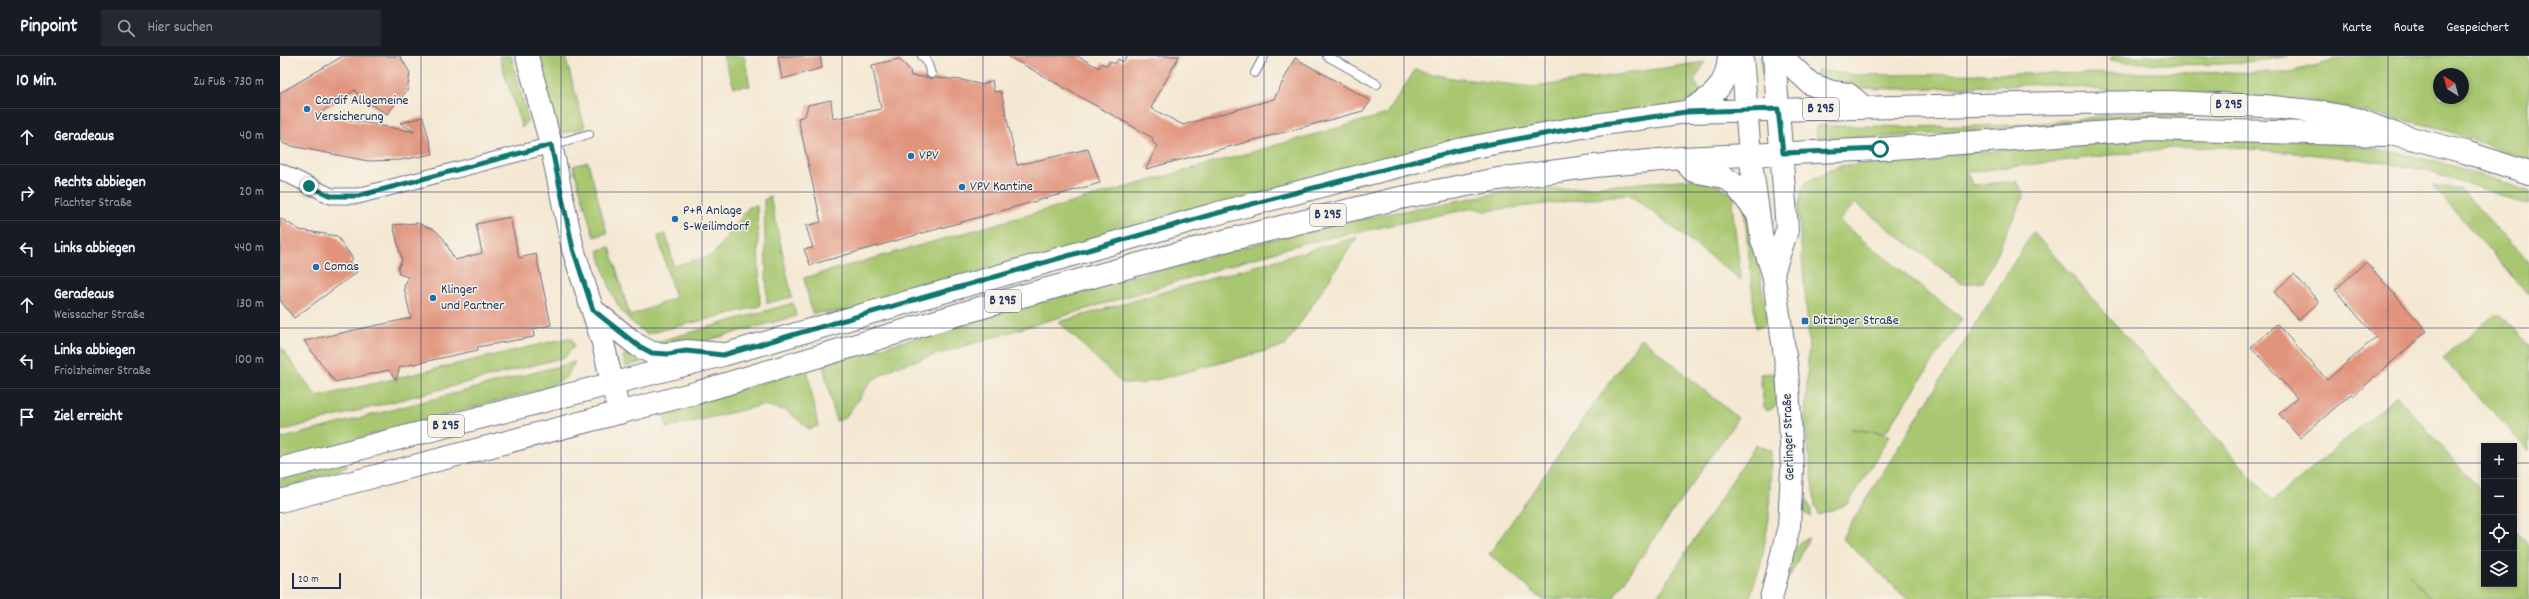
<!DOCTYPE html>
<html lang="de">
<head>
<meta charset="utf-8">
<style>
  :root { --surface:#171b24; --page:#242831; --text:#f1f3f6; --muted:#9ea1a6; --line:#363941 }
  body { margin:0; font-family:Dekko,sans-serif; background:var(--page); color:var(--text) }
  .controls { position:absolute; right:12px; bottom:12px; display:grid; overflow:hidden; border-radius:0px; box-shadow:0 2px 6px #0003 }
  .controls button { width:36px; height:36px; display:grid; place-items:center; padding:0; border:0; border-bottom:1px solid var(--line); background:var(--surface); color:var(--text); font:20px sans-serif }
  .compass { position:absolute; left:2153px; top:12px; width:36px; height:36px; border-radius:50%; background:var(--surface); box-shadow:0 2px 6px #0003; rotate:323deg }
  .scale { position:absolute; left:12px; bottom:10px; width:49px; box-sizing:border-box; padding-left:4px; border:2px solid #1b2f5e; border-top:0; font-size:11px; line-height:14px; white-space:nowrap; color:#1b2f5e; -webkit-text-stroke:3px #f7f3e8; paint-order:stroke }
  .stop { position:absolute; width:12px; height:12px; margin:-9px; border:3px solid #0f766e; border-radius:50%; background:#fff }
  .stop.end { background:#0f766e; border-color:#fff; box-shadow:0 1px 4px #0008 }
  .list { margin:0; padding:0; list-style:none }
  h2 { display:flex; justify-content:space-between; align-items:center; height:52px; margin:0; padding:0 16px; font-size:17px }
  h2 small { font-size:13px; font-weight:400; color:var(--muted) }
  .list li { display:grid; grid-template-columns:26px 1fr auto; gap:12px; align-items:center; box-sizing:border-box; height:56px; padding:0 16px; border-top:1px solid var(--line) }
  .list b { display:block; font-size:15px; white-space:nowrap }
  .list p { margin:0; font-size:13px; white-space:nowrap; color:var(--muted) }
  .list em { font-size:13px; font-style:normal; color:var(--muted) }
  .icon { flex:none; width:22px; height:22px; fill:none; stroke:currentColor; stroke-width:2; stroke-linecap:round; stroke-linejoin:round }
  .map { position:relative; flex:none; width:2249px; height:543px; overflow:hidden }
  header { display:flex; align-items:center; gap:24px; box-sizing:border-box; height:56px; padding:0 20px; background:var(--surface); border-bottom:1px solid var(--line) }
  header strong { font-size:19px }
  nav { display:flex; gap:22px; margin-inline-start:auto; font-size:14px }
  .search { width:280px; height:36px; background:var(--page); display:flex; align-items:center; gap:10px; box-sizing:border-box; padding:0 14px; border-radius:0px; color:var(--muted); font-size:15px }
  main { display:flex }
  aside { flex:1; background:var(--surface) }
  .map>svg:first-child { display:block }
  .green { fill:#a8c76f; stroke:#627b66; fill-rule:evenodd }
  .building { fill:#e1937c }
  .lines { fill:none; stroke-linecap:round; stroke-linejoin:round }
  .lane-casing { stroke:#677087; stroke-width:10 }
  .street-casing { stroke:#677087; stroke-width:17 }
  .secondary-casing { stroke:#677087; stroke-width:24 }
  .primary-casing { stroke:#677087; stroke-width:24 }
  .lane { stroke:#fff; stroke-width:8 }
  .street { stroke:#fff; stroke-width:15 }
  .secondary { stroke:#fff; stroke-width:22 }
  .primary { stroke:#fff; stroke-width:22 }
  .route { stroke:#0f766e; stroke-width:5 }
  .grid { fill:none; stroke:#1b2f5e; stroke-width:1; stroke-opacity:0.55 }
  .poi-dot { fill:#1f6fb2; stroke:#f7f3e8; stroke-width:1.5 }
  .labels { text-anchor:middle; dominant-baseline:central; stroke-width:3; stroke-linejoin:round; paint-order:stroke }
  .shield { fill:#f7f3e8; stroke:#5d6a87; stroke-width:1 }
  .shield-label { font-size:13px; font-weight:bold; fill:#1b2f5e }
  .poi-label { font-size:14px; fill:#1b2f5e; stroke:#f7f3e8; text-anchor:start }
  .street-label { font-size:14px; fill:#1b2f5e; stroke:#f7f3e8 }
</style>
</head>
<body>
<header>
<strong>Pinpoint</strong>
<div class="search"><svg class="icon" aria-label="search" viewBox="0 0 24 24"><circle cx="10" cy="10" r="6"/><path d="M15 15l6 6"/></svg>Hier suchen</div>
<nav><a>Karte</a><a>Route</a><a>Gespeichert</a></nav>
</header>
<main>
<aside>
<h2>10 Min.<small>Zu Fuß · 730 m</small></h2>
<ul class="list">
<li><svg class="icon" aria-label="ahead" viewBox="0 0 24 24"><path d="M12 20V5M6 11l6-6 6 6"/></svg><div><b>Geradeaus</b></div><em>40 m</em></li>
<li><svg class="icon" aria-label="right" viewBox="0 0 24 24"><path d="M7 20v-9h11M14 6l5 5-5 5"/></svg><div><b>Rechts abbiegen</b><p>Flachter Straße</p></div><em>20 m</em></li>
<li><svg class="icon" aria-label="left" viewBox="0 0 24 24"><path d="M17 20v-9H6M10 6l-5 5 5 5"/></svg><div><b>Links abbiegen</b></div><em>440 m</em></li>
<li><svg class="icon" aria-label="ahead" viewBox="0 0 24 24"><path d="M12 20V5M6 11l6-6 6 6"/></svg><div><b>Geradeaus</b><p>Weissacher Straße</p></div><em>130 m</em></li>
<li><svg class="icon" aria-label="left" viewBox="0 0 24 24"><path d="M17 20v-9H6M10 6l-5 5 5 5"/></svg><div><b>Links abbiegen</b><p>Friolzheimer Straße</p></div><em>100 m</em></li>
<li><svg class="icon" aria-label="arrive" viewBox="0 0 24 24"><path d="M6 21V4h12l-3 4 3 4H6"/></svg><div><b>Ziel erreicht</b></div></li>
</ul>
</aside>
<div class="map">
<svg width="2249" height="543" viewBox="0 0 2249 543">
  <rect width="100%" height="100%" fill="#f7f3e8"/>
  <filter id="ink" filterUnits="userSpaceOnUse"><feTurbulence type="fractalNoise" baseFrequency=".025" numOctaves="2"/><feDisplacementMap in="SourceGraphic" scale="8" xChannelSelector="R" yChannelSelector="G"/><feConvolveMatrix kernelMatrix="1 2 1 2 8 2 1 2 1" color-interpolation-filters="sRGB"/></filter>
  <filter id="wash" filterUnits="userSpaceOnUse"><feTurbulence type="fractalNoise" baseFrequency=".012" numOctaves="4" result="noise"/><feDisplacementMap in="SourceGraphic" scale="16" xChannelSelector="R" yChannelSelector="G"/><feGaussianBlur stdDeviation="0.9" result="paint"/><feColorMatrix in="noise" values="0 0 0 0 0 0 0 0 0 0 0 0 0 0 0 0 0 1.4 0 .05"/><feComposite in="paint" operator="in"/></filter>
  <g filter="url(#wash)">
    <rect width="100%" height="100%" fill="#f4e8d2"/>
    <g class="green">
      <path d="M219 0H231L248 63 242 72Z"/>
      <path d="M257 0H285L305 72 279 78Z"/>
      <path d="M443 0H464L470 30 454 31Z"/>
      <path d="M1481 0H1485L1488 26 1483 27Z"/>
      <path d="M1832 0H2008C1950 12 1889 9 1830 5Z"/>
      <path d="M2072 0H2247L2249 10V104L2160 72 2027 44 1837 36 1773 28 1625 33 1563 32 1534 21 1538 14 1572 19 2010 16ZM2159 18H2183V42H2159Z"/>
      <path d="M1425 6 1414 25 1422 36 1409 45 571 255 532 257 524 222 1107 58 1135 14 1171 22 1255 31Z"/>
      <path d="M1864 57 1925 59 1537 86 1536 70C1607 70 1678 72 1749 68 1788 66 1825 58 1864 57Z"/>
      <path d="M1887 83C1927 83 1968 82 2009 84 2090 87 2173 106 2249 136V149L2147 114 2079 103 1951 91 1890 92 1687 116 1692 129 1737 125 1744 139 1703 226 1682 228 1575 147 1559 165 1682 263 1605 377 1571 373 1610 379 1568 448 1539 459 1535 449 1525 367 1529 284 1518 151 1523 131 1528 125 1559 110 1748 91Z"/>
      <path d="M308 106 327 177 314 181 293 110Z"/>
      <path d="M1413 123 1438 129 1456 141 1452 148 1461 224 1349 138 1205 155 1194 152 1024 187 615 311 592 324 565 362 556 365 543 308 850 221 1045 170 1233 134H1267Z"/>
      <path d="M2152 129 2181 134 2249 206V239Z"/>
      <path d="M490 140 512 241 487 247 484 144Z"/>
      <path d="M477 150 480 250 367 278C332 255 330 231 318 194L330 191 350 260 395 242 378 180 386 178 394 210 433 199 469 151Z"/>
      <path d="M1464 151 1472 167 1488 269 1476 272Z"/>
      <path d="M1753 176 1993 445 2117 340 2204 439V528H2234V473L2249 490V543H2151L2131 519 2150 543H1627L1562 482Z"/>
      <path d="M1077 181 1005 290 860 328 842 327 779 266Z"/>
      <path d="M513 247 516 260 403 291 370 288Z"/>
      <path d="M2214 259H2221L2249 289V395L2163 302Z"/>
      <path d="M287 282 292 283 294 290 285 301 0 375V290L37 341Z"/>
      <path d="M1361 282 1458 362 1332 543H1262L1209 498Z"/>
      <path d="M351 294 367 304 346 311 343 300Z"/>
      <path d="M295 306 285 322 269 331 0 404V383Z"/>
      <path d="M527 313 538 370 529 373 507 355 483 349 387 372 383 357Z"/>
      <path d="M1494 317 1498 343 1494 352 1487 355 1484 351 1480 318Z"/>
      <path d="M1475 389 1491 395 1489 462 1481 508 1469 543H1376Z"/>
      <path d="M65 406 67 411 0 435V424Z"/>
      <path d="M1520 430 1531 453V461L1522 455Z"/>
      <path d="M1529 482 1501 537C1506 520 1508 486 1529 482Z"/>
    </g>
    <g id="blocks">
      <g class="building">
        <path d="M63 0H120L130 17 127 35 107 58 81 43 75 34 38 58 135 76 120 67 143 61 153 98 121 104 88 105 16 91 4 88 0 84V37Z"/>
        <path d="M498 0H540L542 12 502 23Z"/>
        <path d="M728 0H797L819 12 822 7 827 10 830 5 835 8 838 3 843 6 847 0H899L871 52 903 69 994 43 1015 2 1091 45 1083 55 866 113 877 90 872 85 873 82Z"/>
        <path d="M619 3 630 14 631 20 682 24 703 29 712 24 714 36 721 35 737 109 808 93 820 127 530 209 524 193 533 192 526 170 541 166 518 62 525 60 528 49 551 44 553 63 601 53 592 9Z"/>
        <path d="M230 161 239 202 256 198 271 269 253 273 254 281 197 291 198 294 120 311 116 324 109 314 55 326 24 285 131 262 124 231 128 221 119 218 118 212 122 204 113 169 137 167 155 174 163 182 175 204 202 197 196 168Z"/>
        <path d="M0 162 20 174 57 180 73 203 69 206 77 216 14 262 0 244Z"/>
        <path d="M2086 206 2147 275 2073 340 2071 338 2020 382 1999 358 2017 342 1971 291 1997 268 2047 324 2096 281 2055 234Z"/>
        <path d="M2014 218 2039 246 2019 264 1994 236Z"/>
      </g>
    </g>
  </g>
  <g filter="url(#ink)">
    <use href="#blocks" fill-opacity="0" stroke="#677087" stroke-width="1"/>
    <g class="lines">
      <defs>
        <g id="lane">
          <path d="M642 0 646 3 651 18"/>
          <path d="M1047 0 1097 28"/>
          <path d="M975 17 984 0"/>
          <path d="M272 89 309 78"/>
        </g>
        <path id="street" d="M0 115 51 140H78L271 89"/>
        <g id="secondary">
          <path d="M247 0 271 89 293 193 323 287 339 357"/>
          <path d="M1462 0 1470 99 1482 184 1493 217 1507 314 1510 362 1512 414 1509 470 1491 543"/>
          <path d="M1501 0 1531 28 1552 36 1568 38 1584 51"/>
          <path d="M1406 56C1432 42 1447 31 1449 0"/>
          <path d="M1402 102 1413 115 1444 121 1454 128 1478 158"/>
          <path d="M1493 217 1507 174 1494 0"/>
          <path d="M313 254 357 289 372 297 388 298 406 295 442 298"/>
        </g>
        <g id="primary">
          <path d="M0 413 443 299 931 159 1183 93 1302 71 1406 56 1779 47 1889 46 1984 50 2039 56 2077 63 2115 78 2185 96 2249 117"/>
          <path d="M0 445 419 336 720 246 944 185 1115 143 1218 123 1315 110 1402 102 1600 93 1871 73 2106 79"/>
        </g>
      </defs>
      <use href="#lane" class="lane-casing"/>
      <use href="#street" class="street-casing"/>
      <use href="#secondary" class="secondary-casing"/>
      <use href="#primary" class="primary-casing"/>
      <use href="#lane" class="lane"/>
      <use href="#street" class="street"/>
      <use href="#secondary" class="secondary"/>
      <use href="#primary" class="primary"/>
    </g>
  </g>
  <g class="lines" filter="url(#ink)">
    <path class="route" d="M29 130 51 140H78L271 89 293 193 313 254 357 289 372 297 388 298 406 295 443 299 930 159 1183 93 1302 71 1406 56 1498 53 1503 97 1600 93"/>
  </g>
  <path class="grid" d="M141 0V543M281 0V543M422 0V543M562 0V543M703 0V543M843 0V543M984 0V543M1124 0V543M1265 0V543M1406 0V543M1546 0V543M1687 0V543M1827 0V543M1968 0V543M2108 0V543M0 136H2249M0 272H2249M0 407H2204M2234 407H2249"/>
  <g class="poi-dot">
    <circle cx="27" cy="53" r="4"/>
    <circle cx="631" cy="100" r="4"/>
    <circle cx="682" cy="131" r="4"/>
    <circle cx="395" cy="163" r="4"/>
    <circle cx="36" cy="211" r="4"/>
    <circle cx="153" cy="242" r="4"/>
    <rect x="1521" y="261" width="8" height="8" rx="2"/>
  </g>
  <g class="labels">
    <g class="shield">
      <rect x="1931" y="38" width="36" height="22" rx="3"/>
      <rect x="1523" y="42" width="36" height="22" rx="3"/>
      <rect x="1030" y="148" width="36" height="22" rx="3"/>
      <rect x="705" y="234" width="36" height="22" rx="3"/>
      <rect x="148" y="359" width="36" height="22" rx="3"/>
    </g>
    <g class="shield-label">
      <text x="1949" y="49">B 295</text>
      <text x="1541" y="53">B 295</text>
      <text x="1048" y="159">B 295</text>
      <text x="723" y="245">B 295</text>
      <text x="166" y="370">B 295</text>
    </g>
    <g class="poi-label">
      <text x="35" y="45">Cardif Allgemeine<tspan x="35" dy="16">Versicherung</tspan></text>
      <text x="639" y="100">VPV</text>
      <text x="690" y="131">VPV Kantine</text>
      <text x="403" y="155">P+R Anlage<tspan x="403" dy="16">S-Weilimdorf</tspan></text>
      <text x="44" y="211">Comas</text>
      <text x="161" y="234">Klinger<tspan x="161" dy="16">und Partner</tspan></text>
      <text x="1533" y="265">Ditzinger Straße</text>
    </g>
    <g class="street-label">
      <text transform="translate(1509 381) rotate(-92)">Gerlinger Straße</text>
    </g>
  </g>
</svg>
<div class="controls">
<button>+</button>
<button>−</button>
<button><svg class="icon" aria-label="locate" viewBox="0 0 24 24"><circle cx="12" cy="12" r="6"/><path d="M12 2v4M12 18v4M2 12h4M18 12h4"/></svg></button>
<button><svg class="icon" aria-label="layers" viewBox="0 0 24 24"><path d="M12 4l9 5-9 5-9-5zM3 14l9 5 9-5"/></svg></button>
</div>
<svg class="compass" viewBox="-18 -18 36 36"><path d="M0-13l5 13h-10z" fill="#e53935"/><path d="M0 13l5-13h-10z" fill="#9ea1a6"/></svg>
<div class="scale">20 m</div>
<div class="stop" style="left:1600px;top:93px"></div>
<div class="stop end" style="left:29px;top:130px"></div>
</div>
</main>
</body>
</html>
